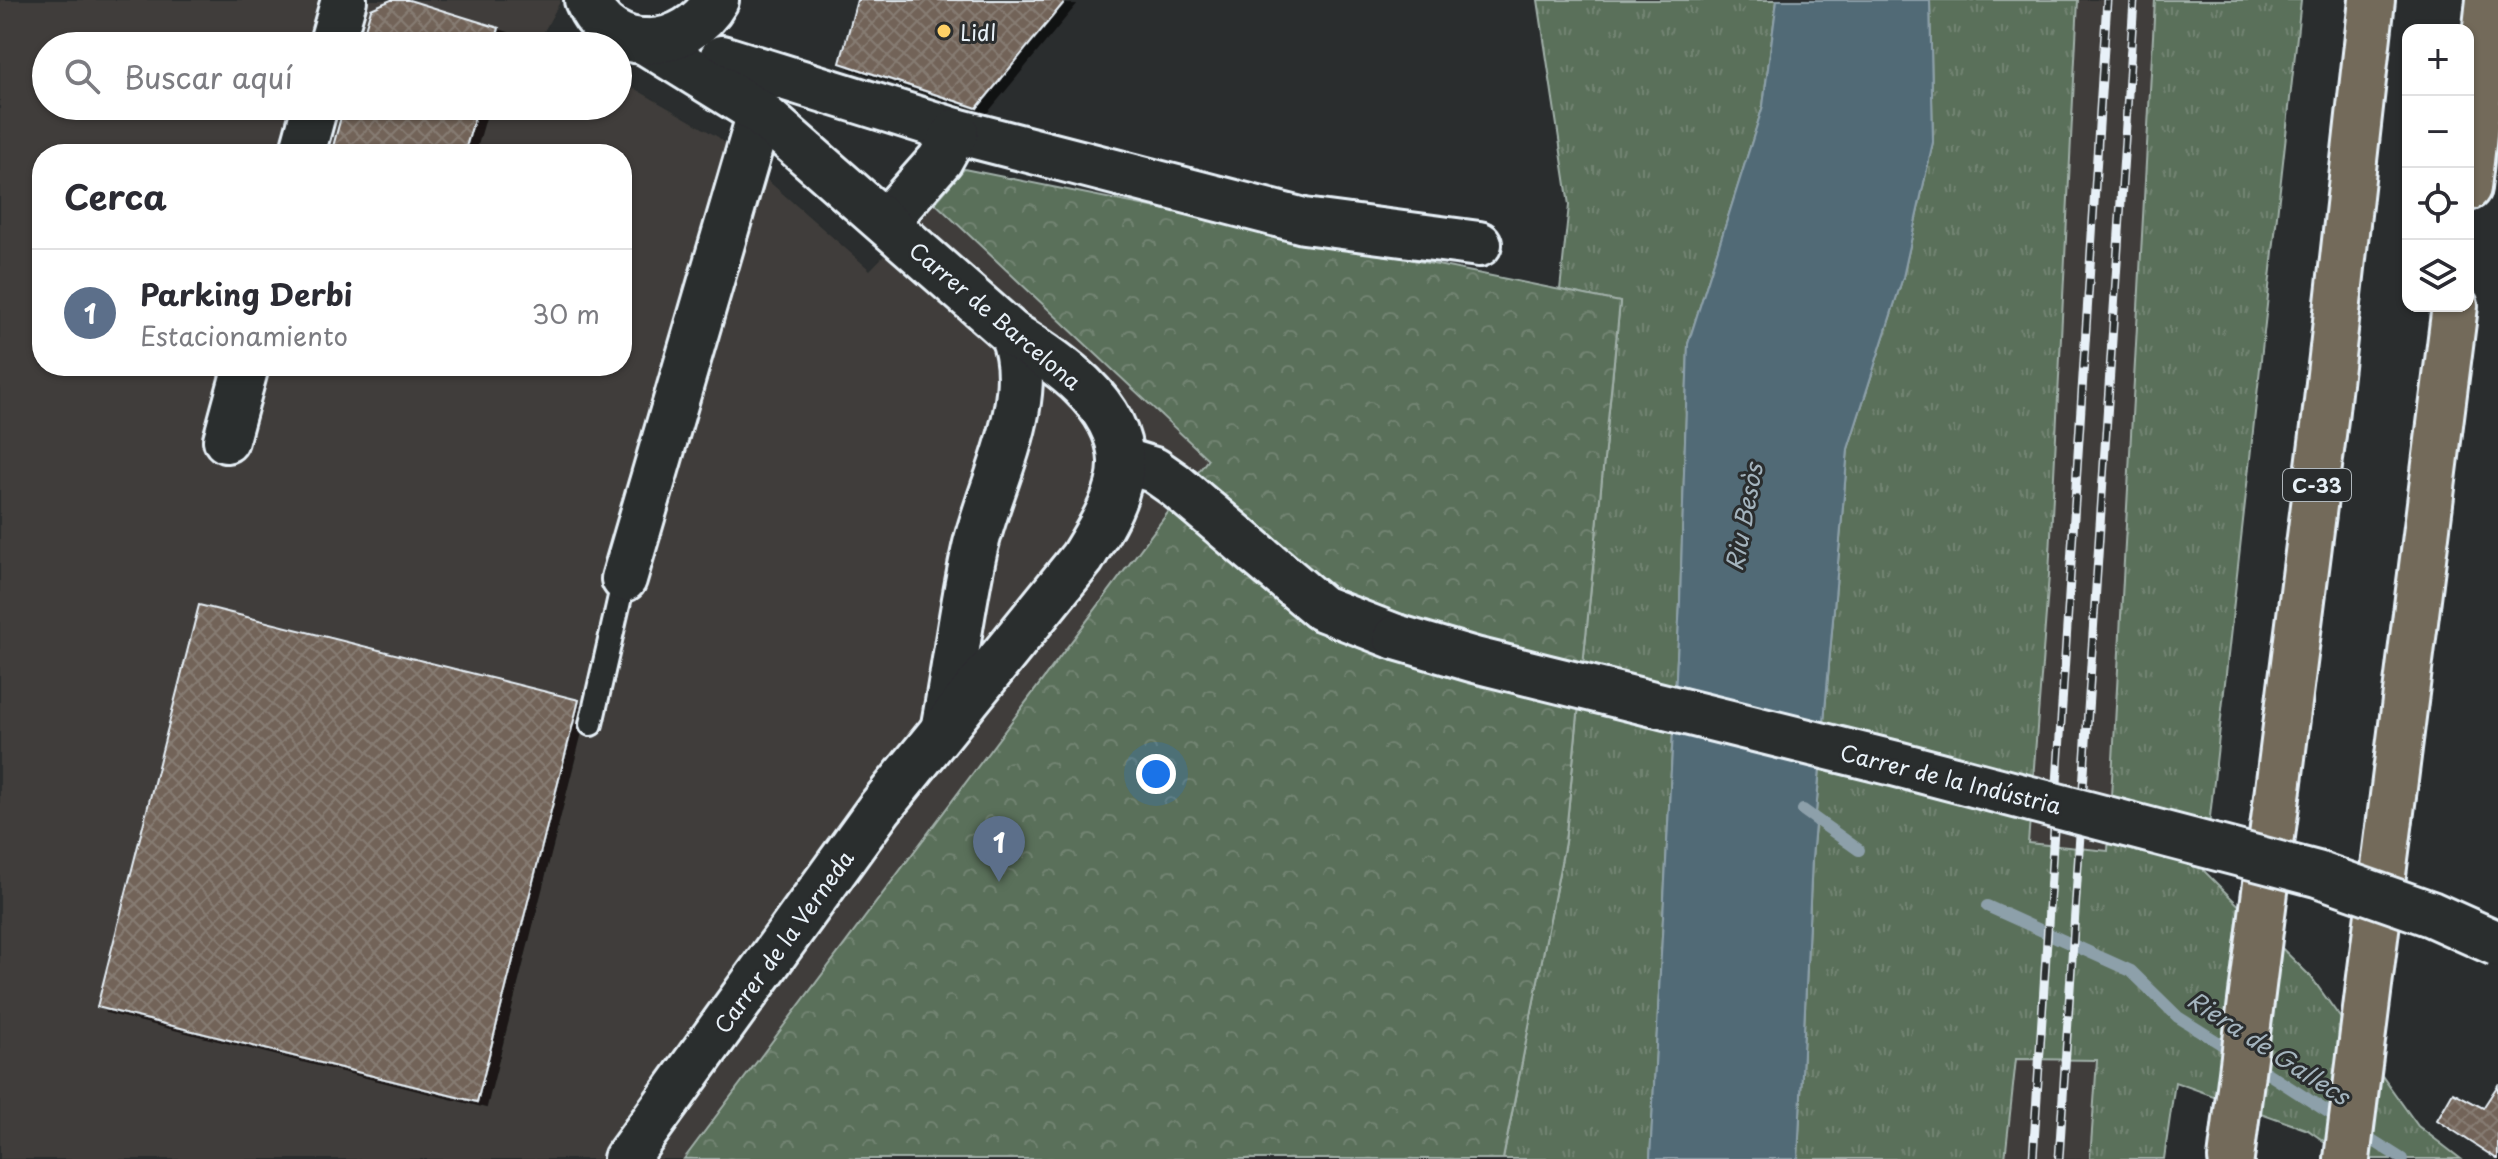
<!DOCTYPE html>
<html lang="es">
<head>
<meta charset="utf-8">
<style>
  :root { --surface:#fff; --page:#f7f7f7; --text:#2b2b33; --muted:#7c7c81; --line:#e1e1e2; --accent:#111827 }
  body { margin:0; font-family:"Playpen Sans",sans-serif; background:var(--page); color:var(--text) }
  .controls { position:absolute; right:24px; top:24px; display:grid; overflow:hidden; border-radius:16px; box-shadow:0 2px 6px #0004 }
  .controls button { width:72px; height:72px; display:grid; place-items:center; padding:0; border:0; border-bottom:2px solid var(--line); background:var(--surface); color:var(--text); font:40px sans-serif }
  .you { position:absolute; left:1156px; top:774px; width:28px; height:28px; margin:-20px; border:6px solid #fff; border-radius:50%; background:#1a73e8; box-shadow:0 0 0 12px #1a73e833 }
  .badge { display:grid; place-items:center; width:52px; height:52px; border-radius:50%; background:var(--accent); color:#fff; font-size:26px; font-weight:700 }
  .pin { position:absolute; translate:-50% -66px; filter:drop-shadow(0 2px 4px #0008) }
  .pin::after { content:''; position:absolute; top:42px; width:28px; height:24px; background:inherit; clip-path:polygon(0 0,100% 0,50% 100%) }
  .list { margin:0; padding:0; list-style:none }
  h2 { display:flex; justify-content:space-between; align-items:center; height:104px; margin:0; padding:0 32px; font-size:34px }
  h2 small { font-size:26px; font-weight:400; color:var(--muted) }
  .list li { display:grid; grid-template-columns:52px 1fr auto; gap:24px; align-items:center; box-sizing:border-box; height:128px; padding:0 32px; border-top:2px solid var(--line) }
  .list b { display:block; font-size:30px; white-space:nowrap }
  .list p { margin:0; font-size:26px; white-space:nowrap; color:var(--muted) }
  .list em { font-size:26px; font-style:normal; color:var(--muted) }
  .icon { flex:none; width:44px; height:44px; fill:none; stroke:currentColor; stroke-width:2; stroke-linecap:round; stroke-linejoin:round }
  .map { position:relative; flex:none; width:2498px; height:1159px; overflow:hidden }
  .search { position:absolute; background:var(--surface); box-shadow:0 2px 6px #0004; left:32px; top:32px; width:600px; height:88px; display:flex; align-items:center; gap:20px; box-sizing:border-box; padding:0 28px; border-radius:44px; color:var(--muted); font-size:30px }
  .panel { position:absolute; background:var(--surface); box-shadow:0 2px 6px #0004; left:32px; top:144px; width:600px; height:232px; border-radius:32px }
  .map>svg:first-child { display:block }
  .built { fill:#403e3b; fill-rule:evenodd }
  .grass { fill:url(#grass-tufts); stroke:#a1b0a9; stroke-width:2 }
  .park { fill:url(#park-crowns); stroke:#a1b0a9; stroke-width:2 }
  .water { fill:#516a76; stroke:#8da0aa; stroke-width:2 }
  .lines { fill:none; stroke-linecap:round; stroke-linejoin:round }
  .stream { stroke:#8da0aa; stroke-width:12 }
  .building { fill:url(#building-cross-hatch); stroke:#e8f1f8; stroke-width:2; filter:url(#shadow) }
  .lane-casing { stroke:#e8f1f8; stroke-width:28 }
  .street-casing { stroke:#e8f1f8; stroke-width:50 }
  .secondary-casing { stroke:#e8f1f8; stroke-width:50 }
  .highway-casing { stroke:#e8f1f8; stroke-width:50 }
  .lane { stroke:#2a2d2e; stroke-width:22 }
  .street { stroke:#2a2d2e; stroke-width:44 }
  .secondary { stroke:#2a2d2e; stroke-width:44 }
  .highway { stroke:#736b5a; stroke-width:44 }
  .rail-casing { stroke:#e8f1f8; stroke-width:9 }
  .rail { stroke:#2a2d2e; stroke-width:6; stroke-dasharray:18; stroke-linecap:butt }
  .street-bridge-casing { stroke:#e8f1f8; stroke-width:50; stroke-linecap:butt }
  .street-bridge { stroke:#2a2d2e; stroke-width:44 }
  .poi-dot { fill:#ffd166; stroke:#2a2d2e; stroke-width:3 }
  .labels { text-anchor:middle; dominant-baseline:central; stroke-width:6; stroke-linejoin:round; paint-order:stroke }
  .shield { fill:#2a2d2e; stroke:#afb6bb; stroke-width:2 }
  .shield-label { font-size:20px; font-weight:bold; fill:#e8f1f8 }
  .poi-label { font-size:22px; fill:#e8f1f8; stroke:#2a2d2e; text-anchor:start }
  .street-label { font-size:22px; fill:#e8f1f8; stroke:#2a2d2e }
  .water-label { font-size:24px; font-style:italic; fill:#a4b4be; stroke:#2a2d2e }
</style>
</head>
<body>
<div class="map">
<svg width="2498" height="1159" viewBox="0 0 2498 1159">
  <defs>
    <pattern id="grass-tufts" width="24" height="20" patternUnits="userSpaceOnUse" patternTransform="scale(2)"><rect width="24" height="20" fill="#5a6f5a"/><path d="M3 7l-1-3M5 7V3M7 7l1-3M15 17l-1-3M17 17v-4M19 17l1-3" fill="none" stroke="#728472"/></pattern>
    <pattern id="park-crowns" width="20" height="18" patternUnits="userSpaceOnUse" patternTransform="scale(2)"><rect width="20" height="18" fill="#5a6f5a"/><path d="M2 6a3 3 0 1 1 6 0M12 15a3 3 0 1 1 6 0" fill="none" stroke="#728472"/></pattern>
    <pattern id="building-cross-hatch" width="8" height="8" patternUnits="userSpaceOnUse" patternTransform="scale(2)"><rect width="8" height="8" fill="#726459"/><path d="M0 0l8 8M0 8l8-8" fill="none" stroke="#867b72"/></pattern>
    <filter id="shadow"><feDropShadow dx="9" dy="5" stdDeviation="0" flood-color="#0009"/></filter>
  </defs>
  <rect width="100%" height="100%" fill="#2a2d2e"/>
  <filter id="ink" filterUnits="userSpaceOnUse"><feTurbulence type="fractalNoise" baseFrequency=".0125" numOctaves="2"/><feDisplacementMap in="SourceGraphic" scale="16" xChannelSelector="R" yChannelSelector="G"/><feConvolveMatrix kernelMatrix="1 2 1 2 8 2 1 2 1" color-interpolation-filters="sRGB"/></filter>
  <g filter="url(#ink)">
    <g class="built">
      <path d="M0 0H561L536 46H46V106H618V79L718 137 870 270 935 203 1208 459 684 1159H0ZM42 154H622V366H42Z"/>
      <path d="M2078 0H2155L2108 851 2028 844 2049 575Z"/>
      <path d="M2016 1059 2097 1060 2090 1159H2005Z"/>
    </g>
    <g class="grass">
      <path d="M1538 0H1777L1763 106 1688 344 1680 602 1650 1159H1503L1565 842 1620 302 1560 290 1569 205Z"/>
      <path d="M1930 0H2078L2049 575 2028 843 2108 851 2155 0H2301L2204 871 2311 977 2418 1126 2461 1159H2349L2308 1130 2175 1082 2164 1159H2090L2097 1060 2016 1059 2005 1159H1798L1812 859 1848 449 1903 277 1933 142Z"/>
    </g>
    <path class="park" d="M964 169 1620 302 1565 842 1503 1159H684L1208 459 935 203Z"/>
    <path class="water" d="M1777 0H1930L1933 142 1903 277 1848 449 1812 858 1798 1159H1650L1680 602 1688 344 1763 106Z"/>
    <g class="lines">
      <g class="stream">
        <path d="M1803 810 1859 850"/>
        <path d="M1987 906 2131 971 2178 1017 2237 1054"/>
        <path d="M2253 1064 2342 1121"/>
        <path d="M2361 1133 2402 1159"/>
      </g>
    </g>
    <g class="building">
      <path d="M391 0H409L499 28 494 46H360L371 9Z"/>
      <path d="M857 0H1066L977 108 840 63Z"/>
      <path d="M344 106H478L464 154H331Z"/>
      <path d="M199 605 579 700 477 1102 97 1007Z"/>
      <path d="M2498 1085V1159H2497L2437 1120 2453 1092 2483 1108Z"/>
    </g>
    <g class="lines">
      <defs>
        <path id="lane" d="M591 724 624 579"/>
        <g id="street">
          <path d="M331 46 344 0"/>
          <path d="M722 58 956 131 1304 221 1479 244"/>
          <path d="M302 154 315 106"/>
          <path d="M885 222 940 160 956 131"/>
          <path d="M226 440 246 366"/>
          <path d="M1121 460 1154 470 1174 484 1321 608 1396 637"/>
          <path d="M624 579 760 113"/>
          <path d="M944 725C955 666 962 606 975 548 990 483 1039 398 1012 334"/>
          <path d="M626 1159 879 809 1082 558C1099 530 1122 496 1121 461 1119 402 1056 361 1012 334L760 113 644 41"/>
        </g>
        <path id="secondary" d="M587 0C611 59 687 51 716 0"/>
        <g id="highway">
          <path d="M2468 188 2489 0"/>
          <path d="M2231 1159 2325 419 2372 0"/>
          <path d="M2347 1159 2455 306"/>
        </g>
      </defs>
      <use href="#lane" class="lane-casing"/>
      <use href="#street" class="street-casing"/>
      <use href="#secondary" class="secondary-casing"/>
      <use href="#highway" class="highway-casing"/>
      <use href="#lane" class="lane"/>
      <use href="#street" class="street"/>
      <use href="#secondary" class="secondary"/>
      <use href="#highway" class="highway"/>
      <defs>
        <g id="rail">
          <path d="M2033 1159 2107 0"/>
          <path d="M2059 1159 2134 0"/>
        </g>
      </defs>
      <use href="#rail" class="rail-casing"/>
      <use href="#rail" class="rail"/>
      <defs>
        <path id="street-bridge" d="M1396 637 1475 660 1897 764 2317 874 2431 914 2498 944"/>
      </defs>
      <use href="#street-bridge" class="street-bridge-casing"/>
      <use href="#street-bridge" class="street-bridge"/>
    </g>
  </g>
  <circle class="poi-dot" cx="944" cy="31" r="8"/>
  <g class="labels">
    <rect class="shield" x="2283" y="469" width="68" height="32" rx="6"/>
    <g class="shield-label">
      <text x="2317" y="485">C-33</text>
    </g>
    <g class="poi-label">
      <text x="960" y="31">Lidl</text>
    </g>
    <g class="street-label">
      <text transform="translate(996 315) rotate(40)">Carrer de Barcelona</text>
      <text transform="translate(1951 778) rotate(14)">Carrer de la Indústria</text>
      <text transform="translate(783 941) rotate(-54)">Carrer de la Verneda</text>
    </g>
    <g class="water-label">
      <text transform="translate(1743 517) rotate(-79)">Riu Besòs</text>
      <text transform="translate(2269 1047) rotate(33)">Riera de Gallecs</text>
    </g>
  </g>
</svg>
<div class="controls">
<button>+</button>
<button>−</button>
<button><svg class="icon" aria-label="locate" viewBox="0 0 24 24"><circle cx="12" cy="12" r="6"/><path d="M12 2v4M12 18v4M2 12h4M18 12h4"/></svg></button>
<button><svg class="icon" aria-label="layers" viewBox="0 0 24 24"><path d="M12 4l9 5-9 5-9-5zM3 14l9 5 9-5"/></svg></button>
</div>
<div class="you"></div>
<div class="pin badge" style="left:999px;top:882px;background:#5c6f8a">1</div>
<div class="search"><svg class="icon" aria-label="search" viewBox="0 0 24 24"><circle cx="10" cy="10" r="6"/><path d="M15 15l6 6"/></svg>Buscar aquí</div>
<section class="panel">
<h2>Cerca<small></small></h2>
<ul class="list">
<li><span class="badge" style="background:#5c6f8a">1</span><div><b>Parking Derbi</b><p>Estacionamiento</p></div><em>30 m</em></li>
</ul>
</section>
</div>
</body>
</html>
